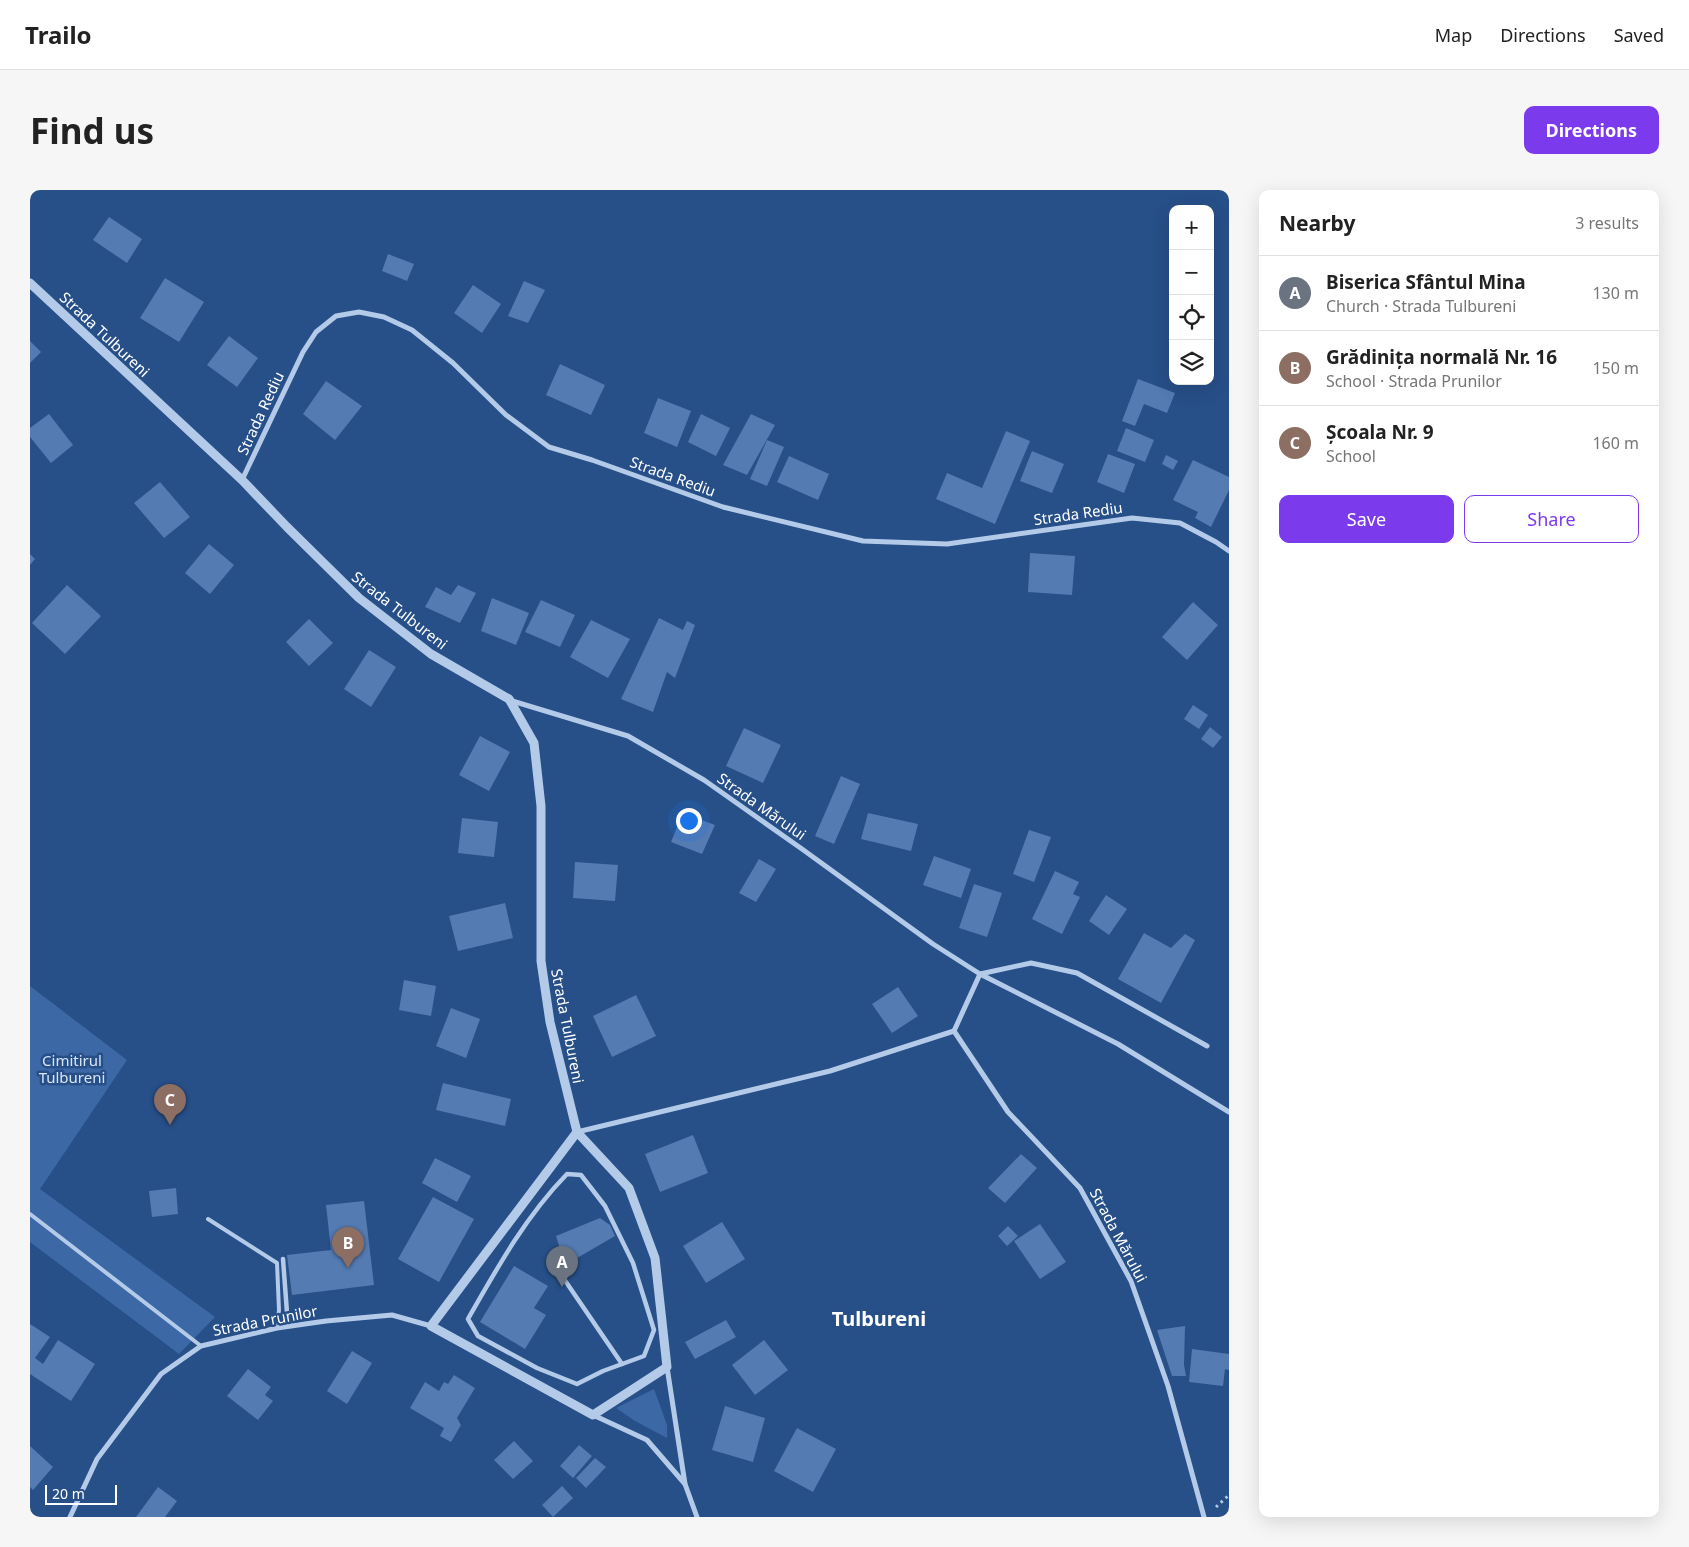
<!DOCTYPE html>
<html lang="en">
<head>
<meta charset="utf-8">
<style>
  :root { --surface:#fff; --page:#f6f6f6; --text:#222; --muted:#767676; --line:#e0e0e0; --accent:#7c3aed }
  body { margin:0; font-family:"Noto Sans",sans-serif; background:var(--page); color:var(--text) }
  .controls { position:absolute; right:15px; top:15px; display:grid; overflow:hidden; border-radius:10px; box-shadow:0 5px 20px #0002 }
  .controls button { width:45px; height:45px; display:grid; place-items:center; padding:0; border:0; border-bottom:1px solid var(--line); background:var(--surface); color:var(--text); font:25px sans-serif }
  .scale { position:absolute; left:15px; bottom:12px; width:72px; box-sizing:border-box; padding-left:5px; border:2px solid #fff; border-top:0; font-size:14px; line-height:18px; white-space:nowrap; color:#fff; -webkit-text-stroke:4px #274f88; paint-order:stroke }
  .you { position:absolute; left:658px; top:630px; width:18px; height:18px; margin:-12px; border:4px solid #fff; border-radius:50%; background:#1a73e8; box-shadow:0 0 0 8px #1a73e833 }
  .badge { display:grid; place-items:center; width:32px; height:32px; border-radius:50%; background:var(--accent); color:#fff; font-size:16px; font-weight:700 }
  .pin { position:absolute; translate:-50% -41px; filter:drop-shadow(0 1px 2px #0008) }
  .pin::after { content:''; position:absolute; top:26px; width:18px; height:15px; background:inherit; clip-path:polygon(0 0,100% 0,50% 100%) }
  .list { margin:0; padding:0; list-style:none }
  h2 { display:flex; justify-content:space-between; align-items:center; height:65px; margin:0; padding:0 20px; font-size:21px }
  h2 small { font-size:16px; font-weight:400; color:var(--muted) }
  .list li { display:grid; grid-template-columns:32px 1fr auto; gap:15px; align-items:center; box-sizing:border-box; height:75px; padding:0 20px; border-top:1px solid var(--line) }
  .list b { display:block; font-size:19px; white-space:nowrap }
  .list p { margin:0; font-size:16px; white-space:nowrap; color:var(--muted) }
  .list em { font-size:16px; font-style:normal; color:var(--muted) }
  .actions { display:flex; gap:10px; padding:15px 20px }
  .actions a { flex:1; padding:11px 0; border:1px solid var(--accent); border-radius:10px; text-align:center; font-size:18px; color:var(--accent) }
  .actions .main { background:var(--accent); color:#fff }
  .icon { flex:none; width:28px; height:28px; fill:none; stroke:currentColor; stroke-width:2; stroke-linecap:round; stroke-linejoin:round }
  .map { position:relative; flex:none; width:1199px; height:1327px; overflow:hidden; border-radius:10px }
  header { display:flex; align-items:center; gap:30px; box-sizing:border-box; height:70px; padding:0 25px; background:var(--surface); border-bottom:1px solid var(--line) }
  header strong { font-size:24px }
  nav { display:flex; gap:28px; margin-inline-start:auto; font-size:18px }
  .intro { display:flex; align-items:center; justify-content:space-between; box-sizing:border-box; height:120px; padding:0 30px }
  h1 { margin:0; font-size:35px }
  .button { padding:12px 22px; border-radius:10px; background:var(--accent); color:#fff; font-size:18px; font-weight:700 }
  main { display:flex; gap:30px; padding:0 30px }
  aside { flex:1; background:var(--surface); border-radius:10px; box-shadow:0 5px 20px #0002 }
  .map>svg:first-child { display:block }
  .green { fill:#3c68a5 }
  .building { fill:#547bb2 }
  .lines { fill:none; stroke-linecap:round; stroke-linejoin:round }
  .path { stroke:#b4cae9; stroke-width:3; stroke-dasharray:2.5 4; stroke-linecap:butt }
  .service { stroke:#b4cae9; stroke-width:4 }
  .pedestrian { stroke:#b4cae9; stroke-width:4.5 }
  .minor { stroke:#b4cae9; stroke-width:5 }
  .tertiary { stroke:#b4cae9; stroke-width:9 }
  .labels { text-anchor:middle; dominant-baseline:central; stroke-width:5; stroke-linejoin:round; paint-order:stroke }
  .street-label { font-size:15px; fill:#fff; stroke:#274f88 }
  .park-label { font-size:15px; fill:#d8e5f7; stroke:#274f88 }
  .district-label { font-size:20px; font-weight:bold; fill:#fff; stroke:#274f88 }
</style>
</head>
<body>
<header>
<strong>Trailo</strong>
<nav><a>Map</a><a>Directions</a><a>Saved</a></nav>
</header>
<div class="intro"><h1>Find us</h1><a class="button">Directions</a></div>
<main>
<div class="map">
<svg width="1199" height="1327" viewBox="0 0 1199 1327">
  <rect width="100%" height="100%" fill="#274f88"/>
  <g class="green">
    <path d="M0 796 97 870 10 999 185 1127 149 1164 0 1052Z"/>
    <path d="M624 1199 637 1235V1248L605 1231 586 1218Z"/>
  </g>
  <g class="building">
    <path d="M79 27 112 49 97 73 63 50Z"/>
    <path d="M358 64 384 74 377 91 352 81Z"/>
    <path d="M135 88 174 112 149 152 110 128Z"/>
    <path d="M494 91 515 100 498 133 478 126Z"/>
    <path d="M443 95 471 114 452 143 424 123Z"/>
    <path d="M199 146 228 168 207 197 177 175Z"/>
    <path d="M0 151 11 162 0 173Z"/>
    <path d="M530 174 575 195 561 225 516 205Z"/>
    <path d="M1108 189 1145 203 1137 223 1114 214 1105 236 1092 231Z"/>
    <path d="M296 191 332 216 305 250 273 224Z"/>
    <path d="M628 208 661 221 647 257 614 243Z"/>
    <path d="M19 224 43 255 21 273 0 247V238Z"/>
    <path d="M671 224 700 238 686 266 658 252Z"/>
    <path d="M721 224 745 235 717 285 693 275Z"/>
    <path d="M1096 238 1124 250 1115 272 1087 261Z"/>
    <path d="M976 241 1000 251 965 334 906 309 917 283 952 298Z"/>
    <path d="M737 250 754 257 737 296 720 289Z"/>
    <path d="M1002 261 1034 274 1022 303 990 291Z"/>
    <path d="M1078 264 1105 274 1094 303 1067 292Z"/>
    <path d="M1136 265 1148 271 1143 280 1132 274Z"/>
    <path d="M759 266 799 284 788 310 747 292Z"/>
    <path d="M1163 270 1199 287V300L1181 337 1165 328 1168 322 1143 310Z"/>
    <path d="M130 292 160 327 134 348 104 313Z"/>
    <path d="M179 354 204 375 180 404 155 383Z"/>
    <path d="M1000 363 1045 366 1042 405 998 402Z"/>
    <path d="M0 364 5 369 0 375Z"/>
    <path d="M37 395 71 426 35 464 2 433Z"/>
    <path d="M428 395 446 403 430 433 395 417 406 397 421 405Z"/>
    <path d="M462 408 499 423 486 455 451 441Z"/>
    <path d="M511 410 545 425 530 457 495 442Z"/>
    <path d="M1163 412 1188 435 1157 470 1132 447Z"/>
    <path d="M629 428 653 440 657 431 665 435 645 488 637 482 623 522 591 509Z"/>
    <path d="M279 429 303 453 279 476 256 452Z"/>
    <path d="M561 430 600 449 578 488 540 467Z"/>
    <path d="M339 460 366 477 341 517 314 499Z"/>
    <path d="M1163 515 1178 525 1169 539 1154 529Z"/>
    <path d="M1180 537 1192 547 1183 558 1171 549Z"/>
    <path d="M714 538 751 555 733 593 696 576Z"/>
    <path d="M450 546 480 562 459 601 429 585Z"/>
    <path d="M811 586 830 594 804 654 785 646Z"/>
    <path d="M653 623 685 635 672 664 641 652Z"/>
    <path d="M838 623 888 634 881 661 831 649Z"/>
    <path d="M432 628 468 632 464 667 428 663Z"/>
    <path d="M999 640 1021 647 1004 692 983 684Z"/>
    <path d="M904 666 941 679 931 708 893 695Z"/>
    <path d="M729 669 746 679 726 712 709 703Z"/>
    <path d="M545 672 588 675 585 711 543 708Z"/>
    <path d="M1025 681 1049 692 1043 704 1050 707 1032 744 1002 729Z"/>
    <path d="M944 694 972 703 957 747 929 738Z"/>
    <path d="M1076 705 1097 719 1079 745 1059 731Z"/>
    <path d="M475 713 483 748 428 761 419 726Z"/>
    <path d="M1114 743 1141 758 1155 744 1165 750 1131 813 1088 789Z"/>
    <path d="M374 790 406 796 401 826 369 820Z"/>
    <path d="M868 797 888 826 862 843 842 814Z"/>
    <path d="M606 805 626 846 582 867 563 826Z"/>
    <path d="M421 818 450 829 436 868 406 856Z"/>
    <path d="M413 893 481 909 475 936 406 920Z"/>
    <path d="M663 945 678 983 630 1002 615 964Z"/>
    <path d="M991 964 1007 978 975 1013 958 998Z"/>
    <path d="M405 968 441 986 427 1012 392 993Z"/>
    <path d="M146 998 148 1024 122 1027 119 1001Z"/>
    <path d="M403 1007 444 1029 409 1092 368 1069Z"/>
    <path d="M334 1011 344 1095 262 1105 257 1065 301 1060 296 1015Z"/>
    <path d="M570 1028 580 1035 585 1046 535 1075 526 1046Z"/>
    <path d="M692 1032 715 1069 676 1093 653 1056Z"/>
    <path d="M1010 1034 1036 1072 1010 1089 984 1051Z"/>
    <path d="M978 1036 988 1046 977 1056 968 1046Z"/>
    <path d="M484 1076 518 1096 504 1118 516 1125 495 1159 450 1132Z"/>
    <path d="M696 1130 706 1147 665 1169 655 1152Z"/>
    <path d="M0 1134 20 1147 5 1168 13 1174 28 1150 65 1174 41 1211 0 1184Z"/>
    <path d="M1155 1136 1154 1175 1156 1186H1142L1127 1140Z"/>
    <path d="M734 1150 758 1180 725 1205 702 1175Z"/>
    <path d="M1162 1159 1199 1164V1180L1195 1179 1193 1196 1159 1192Z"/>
    <path d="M322 1161 342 1173 317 1214 297 1201Z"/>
    <path d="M218 1179 241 1197 235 1205 243 1211 228 1230 197 1206Z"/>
    <path d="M424 1185 445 1198 427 1228 431 1235 421 1252 410 1246 414 1238 380 1218 395 1192 409 1201 414 1192 418 1194Z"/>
    <path d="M695 1216 735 1228 723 1272 682 1260Z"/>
    <path d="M767 1238 806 1259 783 1302 744 1281Z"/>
    <path d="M484 1251 503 1271 483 1289 464 1270Z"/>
    <path d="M549 1255 562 1266 543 1288 530 1276Z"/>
    <path d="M0 1256 23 1277 3 1300 0 1297Z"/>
    <path d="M565 1268 576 1277 556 1298 546 1288Z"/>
    <path d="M532 1296 543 1308 523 1327 512 1315Z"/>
    <path d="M128 1297 147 1311 135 1327H106Z"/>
  </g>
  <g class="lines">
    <path class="path" d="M1186 1317 1199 1305"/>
    <g class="service">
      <path d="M0 1024 171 1156"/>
      <path d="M178 1029 247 1073 249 1120 247 1138"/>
    </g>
    <g class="pedestrian">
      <path d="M537 984 551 985 575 1016 603 1073 624 1140 614 1166 573 1181 547 1194 507 1178 448 1146 438 1129C467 1078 496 1026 537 984Z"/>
      <path d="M253 1069 258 1136"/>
      <path d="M534 1089 592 1174"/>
    </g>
    <g class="minor">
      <path d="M212 290 273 162 286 142 306 126 329 122 354 127 382 140 423 173 476 225 519 257 562 270 693 317 833 351 917 354 1102 328 1150 333 1186 352 1199 361"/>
      <path d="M479 510 598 546 674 590 772 659 903 754 950 784 1088 854 1199 922"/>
      <path d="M547 942 800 881 924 841"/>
      <path d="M563 1225 617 1250 655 1294 637 1177"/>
      <path d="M655 1294 667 1327"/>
      <path d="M40 1327 67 1269 131 1184 171 1156 247 1138 296 1131 362 1125 401 1136"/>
      <path d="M1174 1327 1138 1196 1101 1091 1050 998 978 922 924 841 950 784 1001 773 1047 783 1177 856"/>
    </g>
    <path class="tertiary" d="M0 93 212 290 257 337 329 408 401 464 479 509 504 553 511 616V771L520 832 547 942 599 998 625 1068 637 1177 563 1225 401 1136 547 942"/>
  </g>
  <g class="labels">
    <g class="street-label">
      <text transform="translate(75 144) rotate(43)">Strada Tulbureni</text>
      <text transform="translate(230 223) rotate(-65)">Strada Rediu</text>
      <text transform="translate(643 286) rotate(20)">Strada Rediu</text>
      <text transform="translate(1048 323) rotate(-8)">Strada Rediu</text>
      <text transform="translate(370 420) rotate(38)">Strada Tulbureni</text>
      <text transform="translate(732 616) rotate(35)">Strada Mărului</text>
      <text transform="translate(538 836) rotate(79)">Strada Tulbureni</text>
      <text transform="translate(1089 1045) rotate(62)">Strada Mărului</text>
      <text transform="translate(235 1130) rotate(-11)">Strada Prunilor</text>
    </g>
    <g class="park-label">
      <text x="42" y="870">Cimitirul<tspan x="42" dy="17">Tulbureni</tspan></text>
    </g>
    <g class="district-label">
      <text x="849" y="1128">Tulbureni</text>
    </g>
  </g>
</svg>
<div class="controls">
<button>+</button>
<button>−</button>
<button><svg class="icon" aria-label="locate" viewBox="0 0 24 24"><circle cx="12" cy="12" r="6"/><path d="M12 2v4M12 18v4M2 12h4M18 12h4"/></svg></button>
<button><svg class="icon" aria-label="layers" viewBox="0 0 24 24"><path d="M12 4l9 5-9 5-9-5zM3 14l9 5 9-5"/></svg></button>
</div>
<div class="scale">20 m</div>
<div class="you"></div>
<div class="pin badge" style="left:532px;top:1097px;background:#6b7280">A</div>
<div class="pin badge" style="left:318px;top:1078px;background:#8d6e63">B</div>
<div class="pin badge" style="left:140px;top:935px;background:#8d6e63">C</div>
</div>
<aside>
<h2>Nearby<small>3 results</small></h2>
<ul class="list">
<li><span class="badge" style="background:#6b7280">A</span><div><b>Biserica Sfântul Mina</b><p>Church · Strada Tulbureni</p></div><em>130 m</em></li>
<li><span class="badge" style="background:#8d6e63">B</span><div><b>Grădinița normală Nr. 16</b><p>School · Strada Prunilor</p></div><em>150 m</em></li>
<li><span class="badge" style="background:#8d6e63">C</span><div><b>Școala Nr. 9</b><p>School</p></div><em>160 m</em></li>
</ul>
<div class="actions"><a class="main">Save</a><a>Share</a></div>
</aside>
</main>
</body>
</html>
